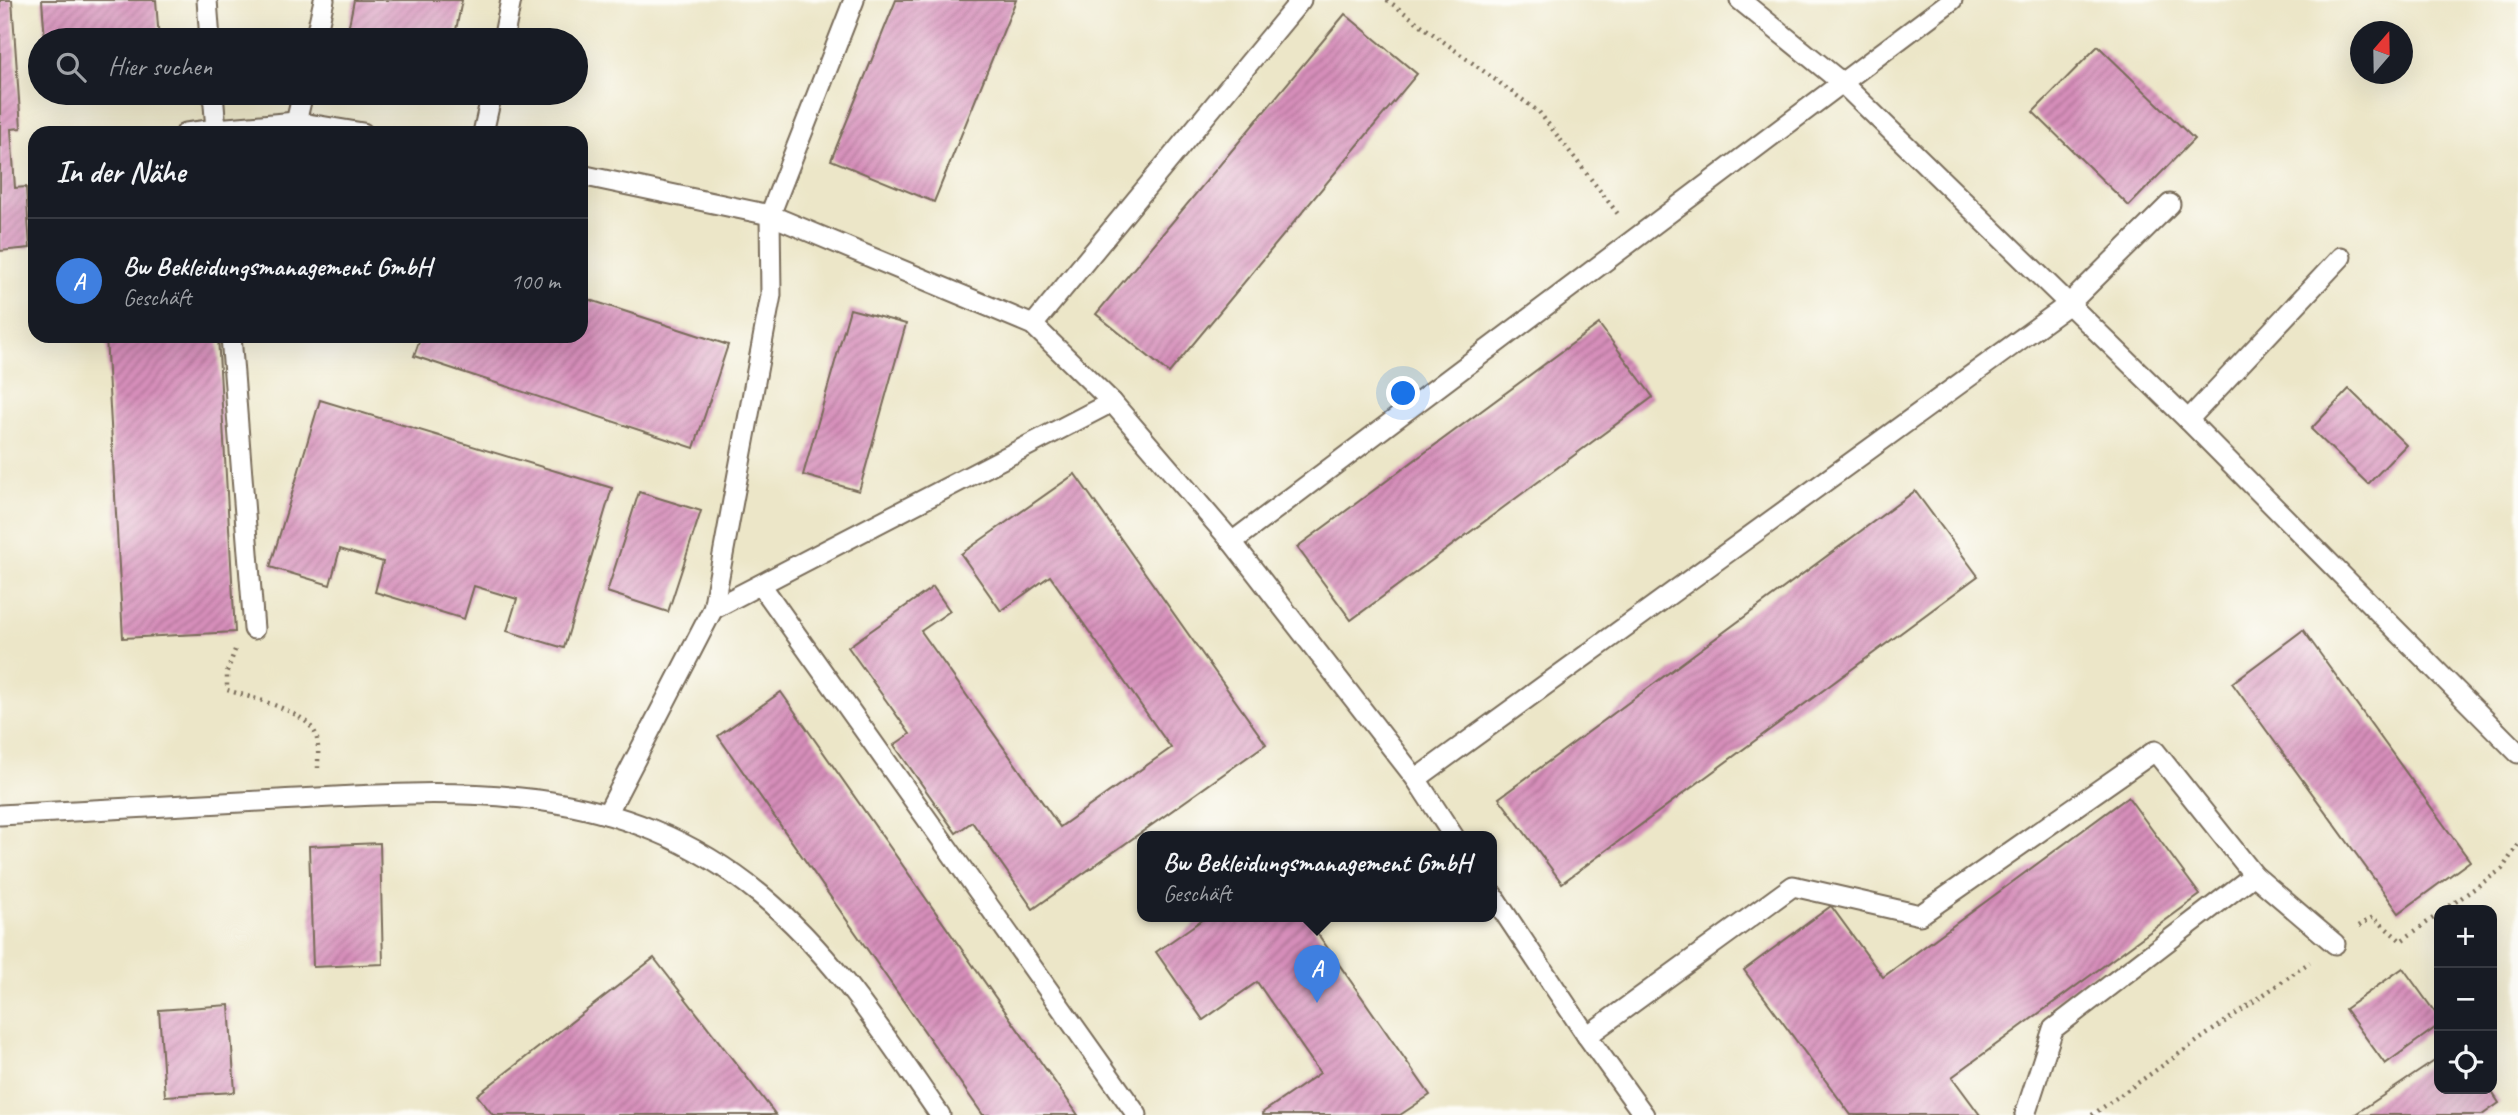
<!DOCTYPE html>
<html lang="de">
<head>
<meta charset="utf-8">
<style>
  :root { --surface:#171b24; --page:#20242c; --text:#f1f3f6; --muted:#9ea1a6; --line:#363941; --accent:#d690ce }
  body { margin:0; font-family:Caveat,sans-serif; background:var(--page); color:var(--text) }
  .controls { position:absolute; right:21px; bottom:21px; display:grid; overflow:hidden; border-radius:14px; box-shadow:0 7px 28px #0002 }
  .controls button { width:63px; height:63px; display:grid; place-items:center; padding:0; border:0; border-bottom:2px solid var(--line); background:var(--surface); color:var(--text); font:35px sans-serif }
  .compass { position:absolute; left:2350px; top:21px; width:63px; height:63px; border-radius:50%; background:var(--surface); box-shadow:0 7px 28px #0002; rotate:20deg }
  .you { position:absolute; left:1404px; top:394px; width:24px; height:24px; margin:-18px; border:5px solid #fff; border-radius:50%; background:#1a73e8; box-shadow:0 0 0 10px #1a73e833 }
  .badge { display:grid; place-items:center; width:46px; height:46px; border-radius:50%; background:var(--accent); color:#fff; font-size:23px; font-weight:700 }
  .pin { position:absolute; translate:-50% -58px; filter:drop-shadow(0 2px 4px #0008) }
  .pin::after { content:''; position:absolute; top:37px; width:24px; height:21px; background:inherit; clip-path:polygon(0 0,100% 0,50% 100%) }
  .popup { position:absolute; left:1137px; top:831px; width:360px; height:91px; box-sizing:border-box; display:grid; place-content:center; border-radius:14px; background:var(--surface); filter:drop-shadow(0 2px 5px #0005); font-size:23px; white-space:nowrap; color:var(--muted) }
  .popup b { font-size:26px; color:var(--text) }
  .popup::after { content:''; position:absolute; left:50%; top:100%; margin-left:-14px; border:14px solid transparent; border-top-color:var(--surface) }
  .list { margin:0; padding:0; list-style:none }
  h2 { display:flex; justify-content:space-between; align-items:center; height:91px; margin:0; padding:0 28px; font-size:30px }
  h2 small { font-size:23px; font-weight:400; color:var(--muted) }
  .list li { display:grid; grid-template-columns:46px 1fr auto; gap:21px; align-items:center; box-sizing:border-box; height:126px; padding:0 28px; border-top:2px solid var(--line) }
  .list b { display:block; font-size:26px; white-space:nowrap }
  .list p { margin:0; font-size:23px; white-space:nowrap; color:var(--muted) }
  .list em { font-size:23px; font-style:normal; color:var(--muted) }
  .icon { flex:none; width:38px; height:38px; fill:none; stroke:currentColor; stroke-width:2; stroke-linecap:round; stroke-linejoin:round }
  .map { position:relative; flex:none; width:2518px; height:1115px; overflow:hidden }
  .search { position:absolute; background:var(--surface); box-shadow:0 7px 28px #0002; left:28px; top:28px; width:560px; height:77px; display:flex; align-items:center; gap:18px; box-sizing:border-box; padding:0 24px; border-radius:38px; color:var(--muted); font-size:26px }
  .panel { position:absolute; background:var(--surface); box-shadow:0 7px 28px #0002; left:28px; top:126px; width:560px; height:217px; border-radius:21px }
  .map>svg:first-child { display:block }
  .building { fill:url(#building-hatch) }
  .lines { fill:none; stroke-linecap:round; stroke-linejoin:round }
  .service-casing { stroke:#796c5a; stroke-width:23 }
  .path { stroke:#796c5a; stroke-width:4.5; stroke-dasharray:2 5; stroke-linecap:butt }
  .service { stroke:#fff; stroke-width:19 }
</style>
</head>
<body>
<div class="map">
<svg width="2518" height="1115" viewBox="0 0 2518 1115">
  <defs>
    <pattern id="building-hatch" width="6" height="6" patternUnits="userSpaceOnUse" patternTransform="scale(1.75)"><rect width="6" height="6" fill="#d68eba"/><path d="M-1 1l2-2M0 6l6-6M5 7l2-2" fill="none" stroke="#af7497"/></pattern>
  </defs>
  <rect width="100%" height="100%" fill="#fdfcf7"/>
  <filter id="ink" filterUnits="userSpaceOnUse"><feTurbulence type="fractalNoise" baseFrequency=".0143" numOctaves="2"/><feDisplacementMap in="SourceGraphic" scale="14" xChannelSelector="R" yChannelSelector="G"/><feConvolveMatrix kernelMatrix="1 2 1 2 8 2 1 2 1" color-interpolation-filters="sRGB"/></filter>
  <filter id="wash" filterUnits="userSpaceOnUse"><feTurbulence type="fractalNoise" baseFrequency=".00686" numOctaves="4" result="noise"/><feDisplacementMap in="SourceGraphic" scale="28" xChannelSelector="R" yChannelSelector="G"/><feGaussianBlur stdDeviation="1.57" result="paint"/><feColorMatrix in="noise" values="0 0 0 0 0 0 0 0 0 0 0 0 0 0 0 0 0 1.4 0 .05"/><feComposite in="paint" operator="in"/></filter>
  <g filter="url(#wash)">
    <rect width="100%" height="100%" fill="#ece6c8"/>
    <g id="blocks">
      <g class="building">
        <path d="M0 0H12L21 128 11 129 15 188 26 187 30 248 0 251Z"/>
        <path d="M42 0H156L159 40H45Z"/>
        <path d="M354 0H462L454 40H346Z"/>
        <path d="M896 0H1016L934 202 831 160Z"/>
        <path d="M1345 14 1417 74 1169 373 1096 314Z"/>
        <path d="M2098 46 2194 139 2129 206 2033 112Z"/>
        <path d="M581 297 728 345 694 448 414 356 421 336H581Z"/>
        <path d="M850 309 906 324 859 491 803 475Z"/>
        <path d="M1599 324 1653 397 1351 620 1297 547Z"/>
        <path d="M106 336H218L235 632 123 638Z"/>
        <path d="M2349 389 2406 445 2368 484 2311 429Z"/>
        <path d="M320 400 612 488 564 648 507 631 517 599 474 586 464 619 375 592 383 562 340 549 330 585 270 567Z"/>
        <path d="M1075 474 1266 744 1033 909 972 822 956 833 894 745 910 734 848 647 933 587 950 611 921 631 1060 827 1171 748 1050 576 1001 611 961 554Z"/>
        <path d="M1915 491 1978 576 1562 883 1499 798Z"/>
        <path d="M639 492 701 511 668 612 607 592Z"/>
        <path d="M2303 630 2470 861 2399 913 2232 683Z"/>
        <path d="M781 692 1078 1115H983L718 736Z"/>
        <path d="M2128 797 2200 895 1952 1077 1980 1115H1851L1744 970 1831 906 1883 977Z"/>
        <path d="M380 843 383 964 313 967 309 846Z"/>
        <path d="M1206 917H1306L1430 1095 1400 1115H1263L1262 1113 1320 1073 1257 982 1203 1020 1156 952Z"/>
        <path d="M654 958 776 1115H493L477 1095Z"/>
        <path d="M2403 968 2439 1018V1025L2385 1064 2345 1009Z"/>
        <path d="M229 1005 235 1092 165 1096 159 1010Z"/>
        <path d="M2439 1058V1089H2490L2499 1103 2482 1115H2354Z"/>
      </g>
    </g>
  </g>
  <g filter="url(#ink)">
    <use href="#blocks" fill-opacity="0" stroke="#796c5a" stroke-width="2"/>
    <g class="lines">
      <defs>
        <g id="service">
          <path d="M207 0 210 40"/>
          <path d="M1740 0 1841 82 2188 420 2518 753"/>
          <path d="M315 40 324 0"/>
          <path d="M503 40 511 0"/>
          <path d="M296 122 303 93"/>
          <path d="M186 133 216 129 213 93"/>
          <path d="M216 133V129L296 122 363 133"/>
          <path d="M483 133 492 93"/>
          <path d="M581 175 770 215 1033 325 1112 402 1232 542 1416 779 1454 837"/>
          <path d="M1033 325 1301 0"/>
          <path d="M231 336 254 629"/>
          <path d="M2188 420 2341 257"/>
          <path d="M1232 542 1952 0"/>
          <path d="M761 585 1137 1115"/>
          <path d="M713 609 1112 402"/>
          <path d="M1416 779 2069 304 2170 204"/>
          <path d="M607 814 713 609 771 295 770 215 854 0"/>
          <path d="M0 815C93 810 186 805 279 800 454 790 616 776 761 895 836 957 885 1036 940 1115"/>
          <path d="M1492 894 1587 1036 1644 1115"/>
          <path d="M1587 1036 1793 886 1920 915 2155 751 2254 875 2335 944"/>
          <path d="M2025 1115 2053 1029 2254 875"/>
        </g>
      </defs>
      <use href="#service" class="service-casing"/>
      <g class="path">
        <path d="M1387 0 1539 112 1618 214"/>
        <path d="M235 650 227 672V690C251 698 307 710 316 735 319 744 318 758 318 768"/>
        <path d="M2444 910 2502 869 2518 845"/>
        <path d="M2359 926 2373 917 2401 941 2439 914"/>
        <path d="M2092 1115 2310 962"/>
      </g>
      <use href="#service" class="service"/>
    </g>
  </g>
</svg>
<div class="controls">
<button>+</button>
<button>−</button>
<button><svg class="icon" aria-label="locate" viewBox="0 0 24 24"><circle cx="12" cy="12" r="6"/><path d="M12 2v4M12 18v4M2 12h4M18 12h4"/></svg></button>
</div>
<svg class="compass" viewBox="-18 -18 36 36"><path d="M0-13l5 13h-10z" fill="#e53935"/><path d="M0 13l5-13h-10z" fill="#9ea1a6"/></svg>
<div class="you"></div>
<div class="pin badge" style="left:1317px;top:1003px;background:#3f7fe0">A</div>
<div class="popup"><b>Bw Bekleidungsmanagement GmbH</b>Geschäft</div>
<div class="search"><svg class="icon" aria-label="search" viewBox="0 0 24 24"><circle cx="10" cy="10" r="6"/><path d="M15 15l6 6"/></svg>Hier suchen</div>
<section class="panel">
<h2>In der Nähe<small></small></h2>
<ul class="list">
<li><span class="badge" style="background:#3f7fe0">A</span><div><b>Bw Bekleidungsmanagement GmbH</b><p>Geschäft</p></div><em>100 m</em></li>
</ul>
</section>
</div>
</body>
</html>
